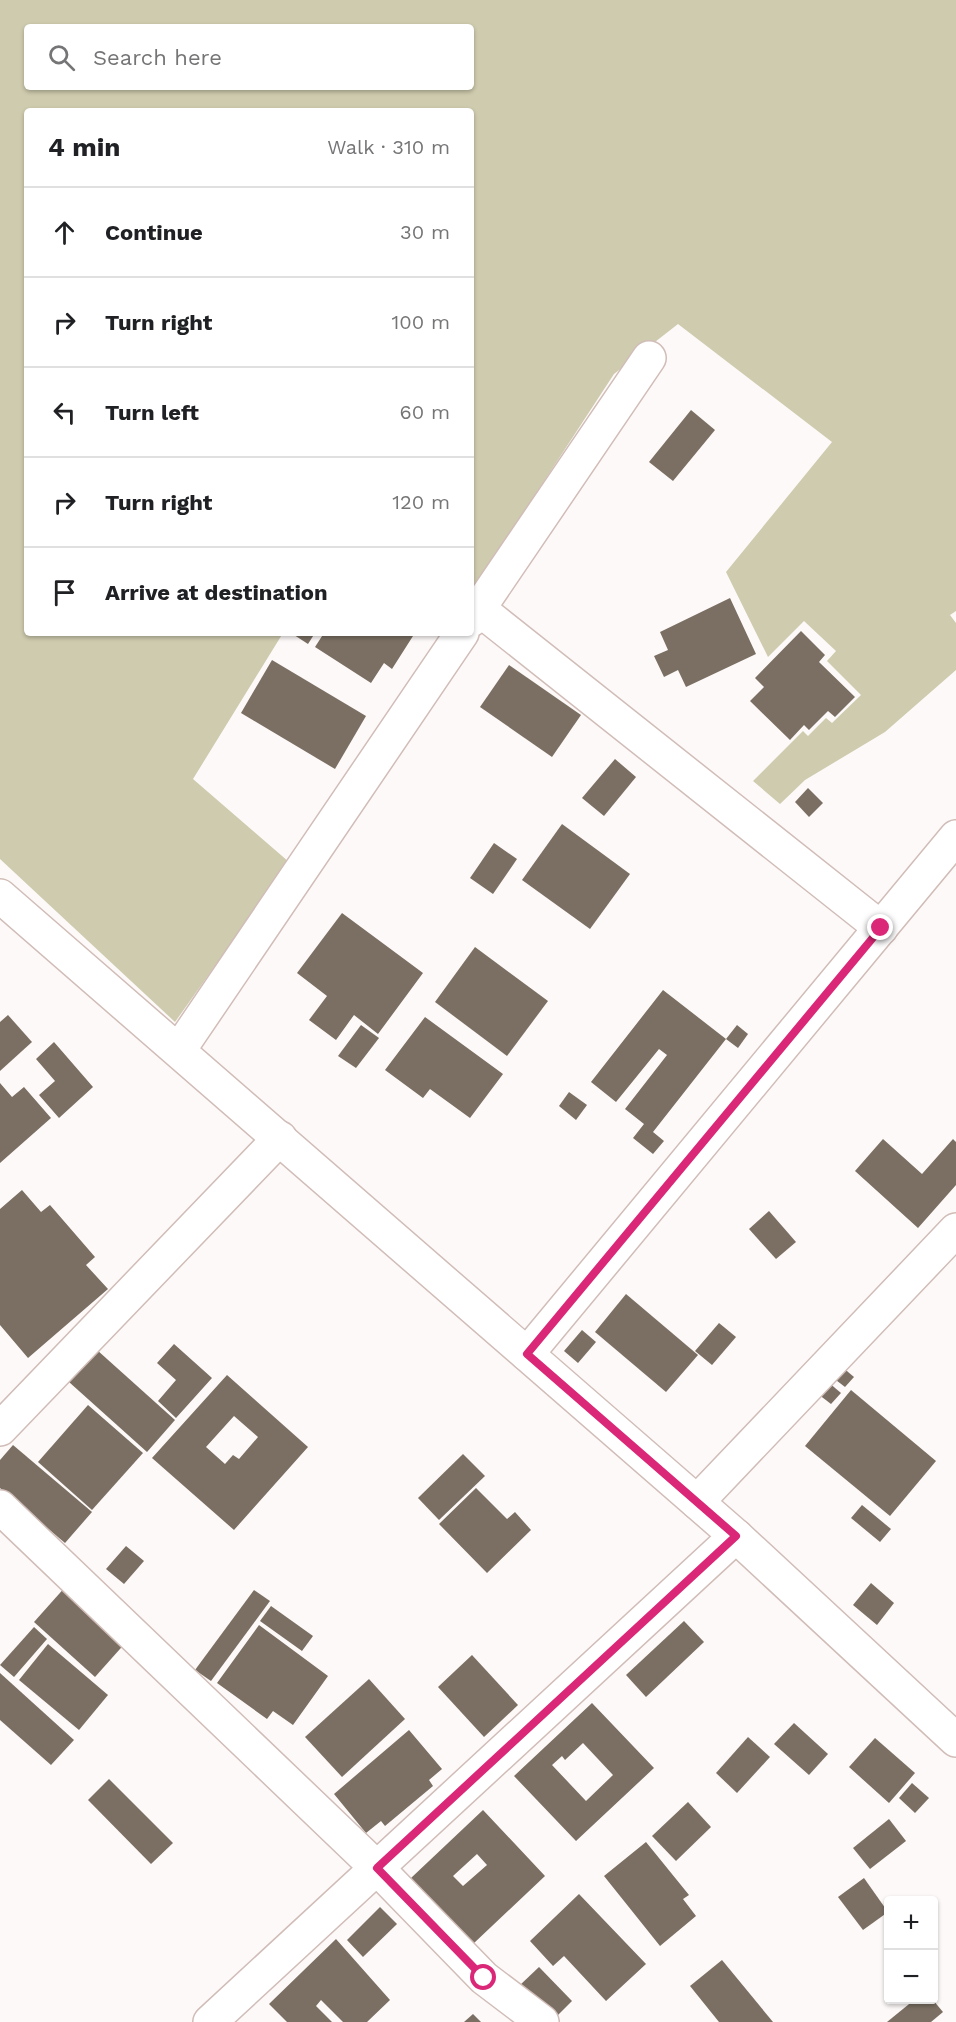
<!DOCTYPE html>
<html lang="en">
<head>
<meta charset="utf-8">
<style>
  :root { --surface:#fff; --page:#f2f2f2; --text:#202124; --muted:#757577; --line:#e0e0e0 }
  body { margin:0; font-family:"Work Sans",sans-serif; background:var(--page); color:var(--text) }
  .controls { position:absolute; right:18px; bottom:18px; display:grid; overflow:hidden; border-radius:6px; box-shadow:0 2px 4px #0004 }
  .controls button { width:54px; height:54px; display:grid; place-items:center; padding:0; border:0; border-bottom:2px solid var(--line); background:var(--surface); color:var(--text); font:30px sans-serif }
  .stop { position:absolute; width:18px; height:18px; margin:-14px; border:4px solid #db2777; border-radius:50%; background:#fff }
  .stop.end { background:#db2777; border-color:#fff; box-shadow:0 2px 6px #0008 }
  .list { margin:0; padding:0; list-style:none }
  h2 { display:flex; justify-content:space-between; align-items:center; height:78px; margin:0; padding:0 24px; font-size:26px }
  h2 small { font-size:20px; font-weight:400; color:var(--muted) }
  .list li { display:grid; grid-template-columns:39px 1fr auto; gap:18px; align-items:center; box-sizing:border-box; height:90px; padding:0 24px; border-top:2px solid var(--line) }
  .list b { display:block; font-size:22px; white-space:nowrap }
  .list em { font-size:20px; font-style:normal; color:var(--muted) }
  .icon { flex:none; width:33px; height:33px; fill:none; stroke:currentColor; stroke-width:2; stroke-linecap:round; stroke-linejoin:round }
  .map { position:relative; flex:none; width:956px; height:2022px; overflow:hidden }
  .search { position:absolute; background:var(--surface); box-shadow:0 2px 4px #0004; left:24px; top:24px; width:450px; height:66px; display:flex; align-items:center; gap:15px; box-sizing:border-box; padding:0 21px; border-radius:6px; color:var(--muted); font-size:22px }
  .panel { position:absolute; background:var(--surface); box-shadow:0 2px 4px #0004; left:24px; top:108px; width:450px; height:528px; border-radius:6px }
  .map>svg:first-child { display:block }
  .green { fill:#cecbae; fill-rule:evenodd }
  .building { fill:#7a6f62; fill-rule:evenodd }
  .lines { fill:none; stroke-linecap:round; stroke-linejoin:round }
  .minor-casing { stroke:#d1bdb8; stroke-width:36 }
  .tertiary-casing { stroke:#d1bdb8; stroke-width:36 }
  .minor { stroke:#fff; stroke-width:33 }
  .tertiary { stroke:#fff; stroke-width:33 }
  .route { stroke:#db2777; stroke-width:8 }
</style>
</head>
<body>
<div class="map">
<svg width="956" height="2022" viewBox="0 0 956 2022">
  <rect width="100%" height="100%" fill="#fdf9f8"/>
  <path class="green" d="M0 0H956V611L950 615 956 623V670L885 732 805 780 780 804 753 781 803 731 808 736 826 718 832 723 861 695 827 661 836 651 804 621 768 657 726 572 832 442 678 324 614 374 471 593V111H27V633H283L193 779 289 862 175 1022 0 859ZM27 27H471V87H27Z"/>
  <g class="building">
    <path d="M691 410 715 430 673 481 649 462Z"/>
    <path d="M730 598 756 654 686 687 678 670 664 677 654 656 668 650 660 632Z"/>
    <path d="M801 631 825 655 819 662 855 697 835 717 828 711 809 730 804 725 790 740 750 701 764 687 755 678Z"/>
    <path d="M291 633H315L308 644Z"/>
    <path d="M324 633H409L413 636 392 669 384 663 371 683 315 647Z"/>
    <path d="M272 660 366 716 335 769 241 713Z"/>
    <path d="M509 665 581 715 552 757 480 707Z"/>
    <path d="M615 759 636 777 604 816 582 798Z"/>
    <path d="M808 788 823 803 809 817 795 802Z"/>
    <path d="M562 824 630 874 590 929 522 880Z"/>
    <path d="M494 843 517 859 493 894 470 878Z"/>
    <path d="M342 913 423 973 378 1034 354 1015 336 1040 309 1020 327 996 297 973Z"/>
    <path d="M475 947 548 1001 507 1056 435 1002Z"/>
    <path d="M663 990 726 1039 653 1132 664 1141 653 1154 633 1138 644 1124 625 1109 667 1055 659 1049 616 1102 591 1082Z"/>
    <path d="M8 1015 32 1042 0 1071V1022Z"/>
    <path d="M425 1017 503 1074 470 1118 430 1089 423 1098 385 1070Z"/>
    <path d="M361 1025 379 1038 356 1068 338 1056Z"/>
    <path d="M737 1025 748 1034 738 1048 726 1039Z"/>
    <path d="M54 1042 93 1087 59 1118 39 1095 55 1081 36 1059Z"/>
    <path d="M0 1083 12 1097 24 1087 51 1118 0 1163Z"/>
    <path d="M569 1092 587 1105 576 1120 559 1106Z"/>
    <path d="M883 1139 922 1174 953 1139 956 1142V1185L918 1228 855 1171Z"/>
    <path d="M22 1190 41 1212 50 1205 95 1257 86 1265 108 1289 28 1358 0 1325V1209Z"/>
    <path d="M769 1211 796 1242 776 1259 749 1229Z"/>
    <path d="M626 1294 698 1355 666 1392 595 1332Z"/>
    <path d="M719 1323 736 1337 712 1365 695 1351Z"/>
    <path d="M582 1330 596 1342 578 1363 564 1351Z"/>
    <path d="M174 1344 212 1378 176 1418 158 1401 176 1380 157 1363Z"/>
    <path d="M97 1350 175 1420 147 1452 69 1382Z"/>
    <path d="M841 1366 854 1377 845 1387 832 1377Z"/>
    <path d="M227 1375 308 1447 234 1530 152 1458ZM234 1416 258 1437 239 1459 233 1455 225 1464 206 1447Z"/>
    <path d="M828 1382 841 1393 831 1404 818 1394Z"/>
    <path d="M851 1390 936 1461 890 1516 805 1446Z"/>
    <path d="M88 1405 143 1453 92 1510 38 1462Z"/>
    <path d="M13 1445 92 1512 65 1543 0 1488V1460Z"/>
    <path d="M463 1454 485 1476 439 1520 418 1498Z"/>
    <path d="M476 1488 507 1519 515 1512 531 1530 487 1573 439 1524Z"/>
    <path d="M862 1505 891 1529 880 1542 851 1518Z"/>
    <path d="M126 1546 144 1561 124 1584 106 1569Z"/>
    <path d="M871 1583 894 1603 877 1625 853 1605Z"/>
    <path d="M67 1585 128 1640 95 1677 34 1622Z"/>
    <path d="M254 1590 270 1601 211 1681 195 1670Z"/>
    <path d="M271 1606 313 1636 302 1651 260 1621Z"/>
    <path d="M684 1621 704 1642 646 1697 626 1675Z"/>
    <path d="M259 1625 328 1676 293 1725 273 1711 267 1719 217 1683Z"/>
    <path d="M34 1627 47 1639 14 1677 0 1665Z"/>
    <path d="M48 1644 108 1695 79 1730 19 1680Z"/>
    <path d="M472 1655 518 1705 484 1737 438 1687Z"/>
    <path d="M0 1673 74 1740 51 1765 0 1720Z"/>
    <path d="M369 1679 405 1719 342 1777 305 1737Z"/>
    <path d="M592 1703 654 1768 576 1841 514 1776ZM583 1743 613 1775 586 1801 552 1765 562 1756 565 1760Z"/>
    <path d="M794 1723 828 1754 809 1775 774 1744Z"/>
    <path d="M409 1730 442 1769 429 1780 433 1786 385 1826 381 1821 366 1833 334 1794Z"/>
    <path d="M748 1737 770 1757 737 1793 716 1773Z"/>
    <path d="M875 1738 915 1773 889 1803 849 1767Z"/>
    <path d="M109 1779 173 1843 151 1864 88 1800Z"/>
    <path d="M912 1783 929 1798 915 1813 899 1798Z"/>
    <path d="M688 1802 711 1827 676 1861 652 1836Z"/>
    <path d="M483 1810 545 1876 473 1944 411 1878ZM477 1854 487 1865 463 1886 453 1876Z"/>
    <path d="M889 1819 906 1841 870 1869 853 1848Z"/>
    <path d="M646 1842 689 1895 683 1899 696 1916 660 1946 604 1876Z"/>
    <path d="M864 1878 888 1912 863 1930 838 1897Z"/>
    <path d="M579 1894 646 1964 606 2001 564 1956 553 1966 530 1941Z"/>
    <path d="M380 1907 397 1924 363 1957 347 1940Z"/>
    <path d="M336 1939 390 2000 367 2022H343L321 2000 316 2006 332 2022H287L269 2004Z"/>
    <path d="M722 1960 773 2022H719L690 1986Z"/>
    <path d="M539 1967 572 2001 552 2021 519 1986Z"/>
    <path d="M914 2000H933L943 2012 931 2022H887Z"/>
    <path d="M473 2014 481 2022H464Z"/>
  </g>
  <g class="lines">
    <defs>
      <g id="minor">
        <path d="M479 609 881 928"/>
        <path d="M471 620 649 358"/>
        <path d="M179 1050 462 633"/>
        <path d="M527 1354 956 837"/>
        <path d="M0 1429 280 1138"/>
        <path d="M697 1502 956 1230"/>
        <path d="M0 1507 377 1868 484 1978 542 2022"/>
        <path d="M210 2022 736 1536"/>
      </g>
      <path id="tertiary" d="M0 896 736 1536 956 1740"/>
    </defs>
    <use href="#minor" class="minor-casing"/>
    <use href="#tertiary" class="tertiary-casing"/>
    <use href="#minor" class="minor"/>
    <use href="#tertiary" class="tertiary"/>
  </g>
  <g class="lines">
    <path class="route" d="M484 1978 377 1868 736 1536 527 1354 881 928"/>
  </g>
</svg>
<div class="controls">
<button>+</button>
<button>−</button>
</div>
<div class="stop" style="left:484px;top:1978px"></div>
<div class="stop end" style="left:881px;top:928px"></div>
<div class="search"><svg class="icon" aria-label="search" viewBox="0 0 24 24"><circle cx="10" cy="10" r="6"/><path d="M15 15l6 6"/></svg>Search here</div>
<section class="panel">
<h2>4 min<small>Walk · 310 m</small></h2>
<ul class="list">
<li><svg class="icon" aria-label="ahead" viewBox="0 0 24 24"><path d="M12 20V5M6 11l6-6 6 6"/></svg><div><b>Continue</b></div><em>30 m</em></li>
<li><svg class="icon" aria-label="right" viewBox="0 0 24 24"><path d="M7 20v-9h11M14 6l5 5-5 5"/></svg><div><b>Turn right</b></div><em>100 m</em></li>
<li><svg class="icon" aria-label="left" viewBox="0 0 24 24"><path d="M17 20v-9H6M10 6l-5 5 5 5"/></svg><div><b>Turn left</b></div><em>60 m</em></li>
<li><svg class="icon" aria-label="right" viewBox="0 0 24 24"><path d="M7 20v-9h11M14 6l5 5-5 5"/></svg><div><b>Turn right</b></div><em>120 m</em></li>
<li><svg class="icon" aria-label="arrive" viewBox="0 0 24 24"><path d="M6 21V4h12l-3 4 3 4H6"/></svg><div><b>Arrive at destination</b></div></li>
</ul>
</section>
</div>
</body>
</html>
